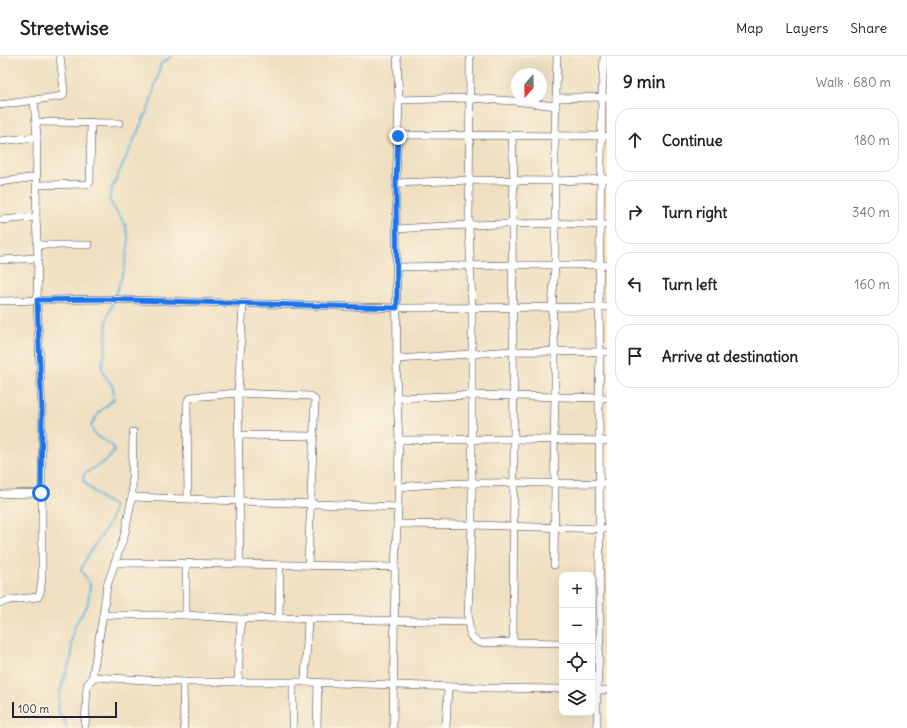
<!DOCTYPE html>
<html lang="en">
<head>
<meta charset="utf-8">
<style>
  :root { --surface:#fff; --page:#f6f6f6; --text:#222; --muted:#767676; --line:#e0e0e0 }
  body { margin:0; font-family:Delius,sans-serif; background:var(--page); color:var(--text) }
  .controls { position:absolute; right:12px; bottom:12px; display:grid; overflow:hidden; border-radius:8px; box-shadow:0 4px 16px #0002 }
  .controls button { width:36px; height:36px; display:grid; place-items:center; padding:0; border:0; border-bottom:1px solid var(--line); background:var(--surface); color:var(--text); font:20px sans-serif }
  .compass { position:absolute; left:511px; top:12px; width:36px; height:36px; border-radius:50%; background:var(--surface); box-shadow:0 4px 16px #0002; rotate:200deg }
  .scale { position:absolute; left:12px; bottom:10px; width:105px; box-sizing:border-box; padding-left:4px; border:2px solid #22223b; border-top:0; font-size:11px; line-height:14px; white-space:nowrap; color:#22223b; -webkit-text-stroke:3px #fcf5e5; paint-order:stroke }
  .stop { position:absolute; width:12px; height:12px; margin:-9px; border:3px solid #1a73e8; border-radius:50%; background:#fff }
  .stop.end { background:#1a73e8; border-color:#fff; box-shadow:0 1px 4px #0008 }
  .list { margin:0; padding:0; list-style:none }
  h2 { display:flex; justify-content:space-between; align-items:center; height:52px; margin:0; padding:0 16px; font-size:17px }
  h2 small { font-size:13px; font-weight:400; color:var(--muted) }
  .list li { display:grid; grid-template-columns:26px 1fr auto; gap:12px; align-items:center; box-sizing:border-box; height:64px; margin:0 8px 8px; padding:0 8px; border:1px solid var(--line); border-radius:16px }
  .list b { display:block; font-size:15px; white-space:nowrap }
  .list em { font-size:13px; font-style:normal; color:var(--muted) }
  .icon { flex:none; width:22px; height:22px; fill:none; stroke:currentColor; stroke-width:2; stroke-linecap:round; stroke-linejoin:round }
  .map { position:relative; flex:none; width:607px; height:672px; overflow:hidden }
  header { display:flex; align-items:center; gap:24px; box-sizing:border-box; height:56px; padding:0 20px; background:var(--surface); border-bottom:1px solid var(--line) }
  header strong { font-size:19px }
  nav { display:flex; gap:22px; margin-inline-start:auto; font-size:14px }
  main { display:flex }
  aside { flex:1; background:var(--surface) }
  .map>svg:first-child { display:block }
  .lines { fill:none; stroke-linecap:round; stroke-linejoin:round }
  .stream { stroke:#62b8df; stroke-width:2 }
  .minor-casing { stroke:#413e4f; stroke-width:8 }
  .minor { stroke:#fff; stroke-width:7 }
  .route { stroke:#1a73e8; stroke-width:5 }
</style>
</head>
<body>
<header>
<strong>Streetwise</strong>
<nav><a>Map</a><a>Layers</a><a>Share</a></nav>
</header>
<main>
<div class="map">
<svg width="607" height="672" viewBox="0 0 607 672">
  <rect width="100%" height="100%" fill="#fcf5e5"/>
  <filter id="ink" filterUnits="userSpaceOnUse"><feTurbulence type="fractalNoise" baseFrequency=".025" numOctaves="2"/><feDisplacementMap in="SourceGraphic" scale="8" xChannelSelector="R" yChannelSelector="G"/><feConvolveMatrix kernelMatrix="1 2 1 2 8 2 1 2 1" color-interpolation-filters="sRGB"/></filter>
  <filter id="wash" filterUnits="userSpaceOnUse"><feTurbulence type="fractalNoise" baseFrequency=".012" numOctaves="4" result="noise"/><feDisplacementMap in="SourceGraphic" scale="16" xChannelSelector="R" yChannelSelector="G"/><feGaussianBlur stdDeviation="0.9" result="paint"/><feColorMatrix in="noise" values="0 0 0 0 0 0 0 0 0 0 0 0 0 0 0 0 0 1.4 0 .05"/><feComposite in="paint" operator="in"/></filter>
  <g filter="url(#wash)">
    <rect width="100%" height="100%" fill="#f0e0c1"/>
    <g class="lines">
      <path class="stream" d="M66 672V668L58 655 60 635 72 599 71 587 74 571 88 547 90 528 81 514C88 491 111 476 114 450L101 442 83 425 84 418 107 404 114 396 113 390 94 378 91 370 99 356 114 343 113 331 105 320 102 312 106 289 107 263 124 214 129 185 125 168 109 144 112 132 149 51 161 8 172 0"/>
    </g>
  </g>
  <g filter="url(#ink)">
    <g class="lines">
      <defs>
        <g id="minor">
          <path d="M470 0 469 168 472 251V469L468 557 470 579 473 583 480 587 513 586 562 587"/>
          <path d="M556 42 607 41"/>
          <path d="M399 44 469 42 514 45 556 50"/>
          <path d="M0 49 63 40 64 35 60 0"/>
          <path d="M36 66 119 67"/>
          <path d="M398 79 607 80"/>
          <path d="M512 79 514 125 512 168 514 383 513 586"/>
          <path d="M0 85 37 81"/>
          <path d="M0 126 37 121"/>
          <path d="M396 127 470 124 556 125 607 123"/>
          <path d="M37 129 88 128 90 126 91 66"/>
          <path d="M0 164 36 161"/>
          <path d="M397 173C467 168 537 166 607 169"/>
          <path d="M38 189H89"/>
          <path d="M0 204 38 202"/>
          <path d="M397 211 513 209H607"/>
          <path d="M0 245 99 243 397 252 607 251"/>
          <path d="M398 303 513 295 607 296"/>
          <path d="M397 342 472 339 607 342"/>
          <path d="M239 379 313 380"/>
          <path d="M399 384 514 383 607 385"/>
          <path d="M399 431C468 424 538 428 607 427"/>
          <path d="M0 438 41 437"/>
          <path d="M132 441 398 451"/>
          <path d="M188 442 187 349 188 344 192 341 238 337 311 340 315 344 308 509"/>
          <path d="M397 468 472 469 607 473"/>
          <path d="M114 507C208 507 301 509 395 511"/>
          <path d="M240 507 238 337 243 248"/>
          <path d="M554 509 555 428 554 384 555 340V296L552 251 555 210V80L557 0"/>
          <path d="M0 547 11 544 38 541 40 537 42 522V356L37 245 38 202 36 161 37 81 34 45"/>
          <path d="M103 559H186L241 563 279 562 468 566"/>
          <path d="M186 559V507"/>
          <path d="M279 562 280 509"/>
          <path d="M92 623V621L183 626H305L487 632 562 633"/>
          <path d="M183 626 184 672"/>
          <path d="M238 626 241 563"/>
          <path d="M305 626 308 563"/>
          <path d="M293 627V672"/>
          <path d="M592 634H607"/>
          <path d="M85 672 87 629 92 623 103 559 107 530 125 477 132 441 133 376"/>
          <path d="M317 672 318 627"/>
          <path d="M393 672 395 511 398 451 399 384 397 342 396 127 399 44 397 0"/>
          <path d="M446 672 448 631"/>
          <path d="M597 672V634L600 577 599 342 600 296 599 251 602 41 604 0"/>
        </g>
      </defs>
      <use href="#minor" class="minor-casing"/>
      <use href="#minor" class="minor"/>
    </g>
  </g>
  <g class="lines" filter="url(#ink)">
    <path class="route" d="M41 437 42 356 37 244 99 243 397 252 396 127 398 80"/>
  </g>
</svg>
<div class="controls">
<button>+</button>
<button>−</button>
<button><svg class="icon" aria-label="locate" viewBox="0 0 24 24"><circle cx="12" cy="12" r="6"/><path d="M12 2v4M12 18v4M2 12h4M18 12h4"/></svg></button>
<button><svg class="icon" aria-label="layers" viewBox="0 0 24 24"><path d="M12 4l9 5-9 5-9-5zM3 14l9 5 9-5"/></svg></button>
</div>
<svg class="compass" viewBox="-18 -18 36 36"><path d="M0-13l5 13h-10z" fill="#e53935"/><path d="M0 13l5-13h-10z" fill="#767676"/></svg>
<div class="scale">100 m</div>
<div class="stop" style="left:41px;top:437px"></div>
<div class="stop end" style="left:398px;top:80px"></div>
</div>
<aside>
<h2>9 min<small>Walk · 680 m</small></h2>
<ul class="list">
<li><svg class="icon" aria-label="ahead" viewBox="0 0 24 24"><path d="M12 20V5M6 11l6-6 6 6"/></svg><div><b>Continue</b></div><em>180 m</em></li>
<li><svg class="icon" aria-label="right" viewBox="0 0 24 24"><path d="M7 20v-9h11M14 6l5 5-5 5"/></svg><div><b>Turn right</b></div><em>340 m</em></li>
<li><svg class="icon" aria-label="left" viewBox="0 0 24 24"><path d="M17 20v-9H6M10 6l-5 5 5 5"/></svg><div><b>Turn left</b></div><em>160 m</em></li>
<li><svg class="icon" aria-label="arrive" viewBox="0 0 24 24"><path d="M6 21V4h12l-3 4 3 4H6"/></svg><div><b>Arrive at destination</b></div></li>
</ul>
</aside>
</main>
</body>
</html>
